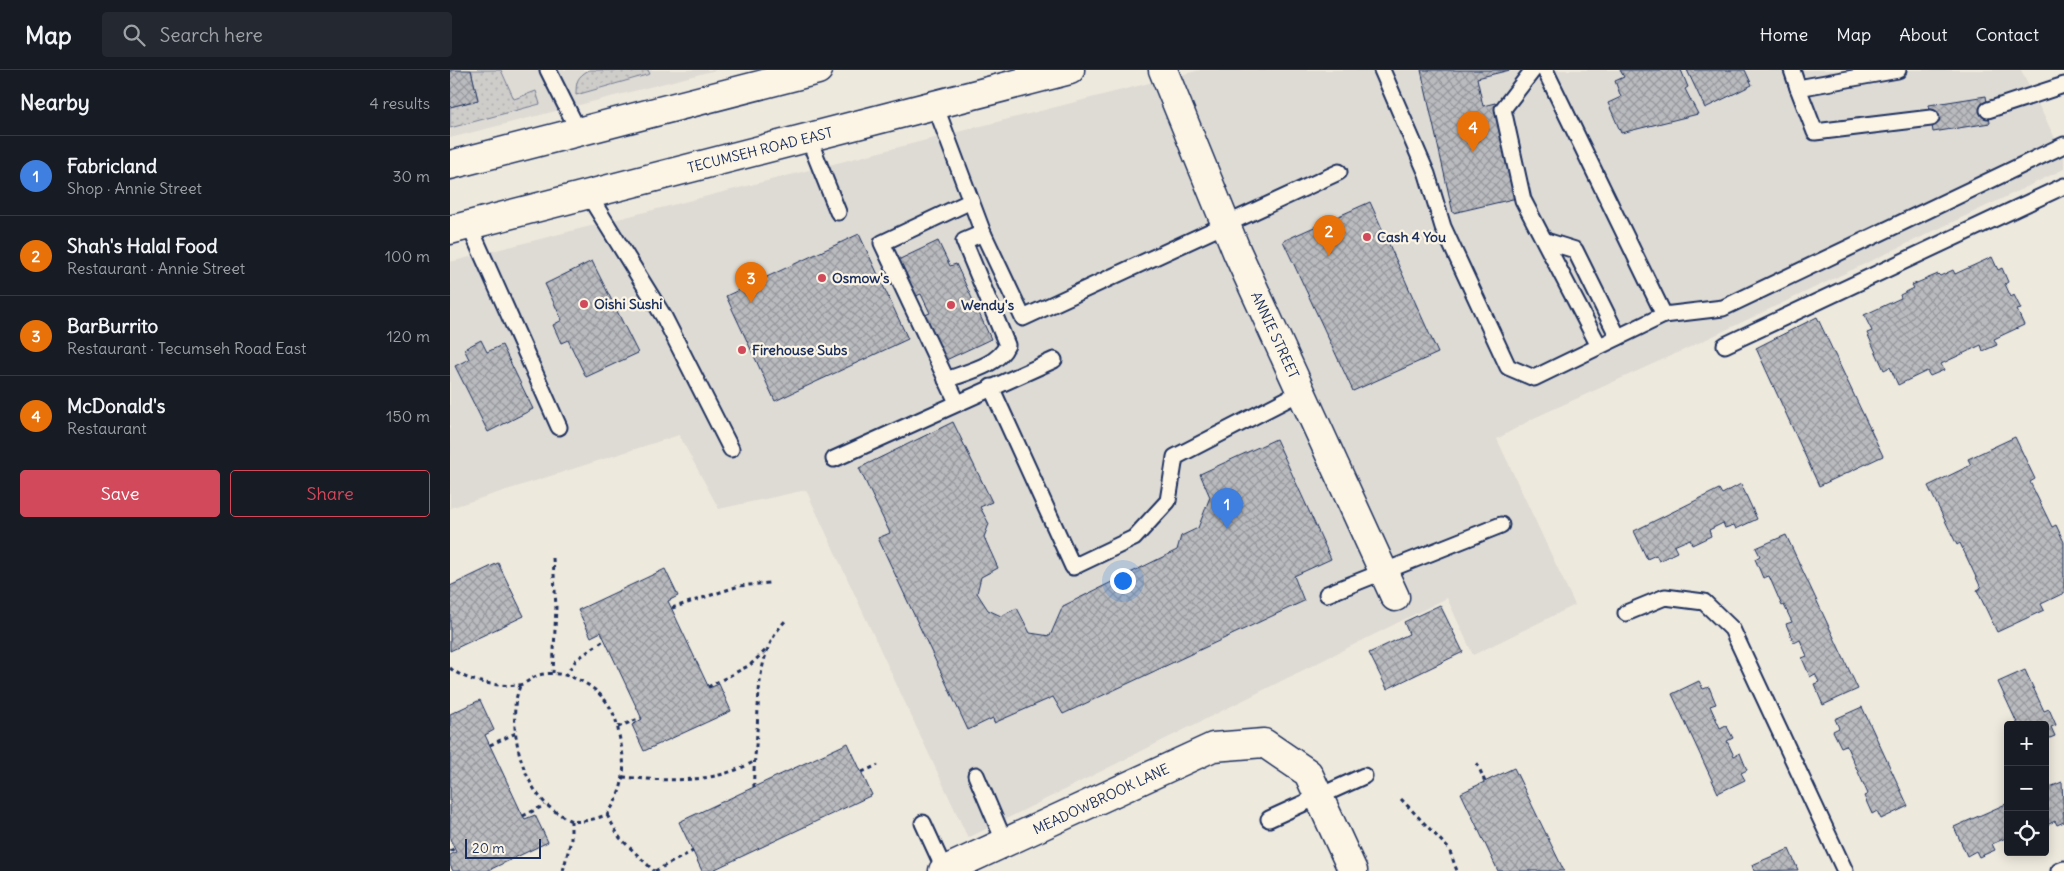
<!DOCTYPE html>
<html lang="en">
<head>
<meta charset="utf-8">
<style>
  :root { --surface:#171b24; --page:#242831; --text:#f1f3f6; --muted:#9ea1a6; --line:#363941; --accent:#d1495b }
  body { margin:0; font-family:Delius,sans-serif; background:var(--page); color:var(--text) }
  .controls { position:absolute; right:15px; bottom:15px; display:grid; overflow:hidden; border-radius:5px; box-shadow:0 2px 12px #0003 }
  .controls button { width:45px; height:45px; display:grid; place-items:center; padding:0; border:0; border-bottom:1px solid var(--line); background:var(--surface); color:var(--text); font:25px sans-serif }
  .scale { position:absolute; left:15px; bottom:12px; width:76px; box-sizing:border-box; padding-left:5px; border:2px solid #1b2f5e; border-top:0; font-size:14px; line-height:18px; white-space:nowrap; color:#1b2f5e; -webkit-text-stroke:4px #fcf5e5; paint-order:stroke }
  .you { position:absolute; left:672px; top:510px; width:18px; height:18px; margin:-12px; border:4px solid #fff; border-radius:50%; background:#1a73e8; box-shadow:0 0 0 8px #1a73e833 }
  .badge { display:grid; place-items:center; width:32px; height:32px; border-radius:50%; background:var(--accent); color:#fff; font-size:16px; font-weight:700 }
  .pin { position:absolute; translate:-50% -41px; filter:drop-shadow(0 1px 2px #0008) }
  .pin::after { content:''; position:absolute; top:26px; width:18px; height:15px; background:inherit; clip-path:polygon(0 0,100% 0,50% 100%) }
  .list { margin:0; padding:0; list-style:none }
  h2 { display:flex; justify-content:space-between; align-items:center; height:65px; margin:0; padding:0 20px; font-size:21px }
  h2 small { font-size:16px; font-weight:400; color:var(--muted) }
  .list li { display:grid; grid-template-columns:32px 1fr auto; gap:15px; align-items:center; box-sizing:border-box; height:80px; padding:0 20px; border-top:1px solid var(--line) }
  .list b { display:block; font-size:19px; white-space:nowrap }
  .list p { margin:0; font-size:16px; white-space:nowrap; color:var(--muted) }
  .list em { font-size:16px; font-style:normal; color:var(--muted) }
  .actions { display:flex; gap:10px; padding:15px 20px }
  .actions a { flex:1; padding:11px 0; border:1px solid var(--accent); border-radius:5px; text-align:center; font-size:18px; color:var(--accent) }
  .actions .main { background:var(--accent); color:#fff }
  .icon { flex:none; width:28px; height:28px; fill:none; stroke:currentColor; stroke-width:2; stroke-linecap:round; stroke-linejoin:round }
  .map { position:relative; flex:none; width:1614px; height:801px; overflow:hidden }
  header { display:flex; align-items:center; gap:30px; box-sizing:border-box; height:70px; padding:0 25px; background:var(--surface); border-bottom:1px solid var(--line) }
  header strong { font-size:24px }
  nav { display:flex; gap:28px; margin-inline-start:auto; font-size:18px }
  .search { width:350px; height:45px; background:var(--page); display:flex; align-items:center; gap:12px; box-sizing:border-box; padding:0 18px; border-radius:5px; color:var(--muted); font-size:19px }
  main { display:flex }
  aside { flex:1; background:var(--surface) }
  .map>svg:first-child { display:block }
  .built { fill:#dedbd4 }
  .grass { fill:url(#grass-dots); stroke:#757e94 }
  .building { fill:url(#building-cross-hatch); stroke:#1b2f5e }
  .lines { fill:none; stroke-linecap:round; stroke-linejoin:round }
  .lane-casing { stroke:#1b2f5e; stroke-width:19 }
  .street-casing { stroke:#1b2f5e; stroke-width:31 }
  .secondary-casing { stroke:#1b2f5e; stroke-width:31 }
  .path { stroke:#1b2f5e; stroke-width:3; stroke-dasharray:4 4; stroke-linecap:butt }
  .lane { stroke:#fcf5e5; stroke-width:15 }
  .street { stroke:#fcf5e5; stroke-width:28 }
  .secondary { stroke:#fcf5e5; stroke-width:28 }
  .poi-dot { fill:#d1495b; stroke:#fcf5e5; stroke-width:2 }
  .labels { text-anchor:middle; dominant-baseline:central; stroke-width:4.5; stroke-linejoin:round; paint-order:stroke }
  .street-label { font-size:14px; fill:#1b2f5e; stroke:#fcf5e5 }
  .poi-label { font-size:14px; font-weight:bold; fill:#1b2f5e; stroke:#fcf5e5; text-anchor:start }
</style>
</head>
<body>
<header>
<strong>Map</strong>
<div class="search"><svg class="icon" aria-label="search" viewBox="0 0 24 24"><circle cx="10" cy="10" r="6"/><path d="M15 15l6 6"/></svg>Search here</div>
<nav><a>Home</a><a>Map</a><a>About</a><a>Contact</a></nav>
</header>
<main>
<aside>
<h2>Nearby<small>4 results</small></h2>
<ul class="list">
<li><span class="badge" style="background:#3f7fe0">1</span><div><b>Fabricland</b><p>Shop · Annie Street</p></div><em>30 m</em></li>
<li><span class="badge" style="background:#e8710a">2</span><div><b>Shah's Halal Food</b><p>Restaurant · Annie Street</p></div><em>100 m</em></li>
<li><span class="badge" style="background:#e8710a">3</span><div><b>BarBurrito</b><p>Restaurant · Tecumseh Road East</p></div><em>120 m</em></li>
<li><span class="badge" style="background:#e8710a">4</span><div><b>McDonald's</b><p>Restaurant</p></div><em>150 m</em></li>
</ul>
<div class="actions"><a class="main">Save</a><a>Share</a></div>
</aside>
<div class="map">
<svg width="1614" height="801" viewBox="0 0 1614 801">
  <defs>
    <pattern id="grass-dots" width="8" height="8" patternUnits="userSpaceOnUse" patternTransform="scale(1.25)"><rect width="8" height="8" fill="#cfcdca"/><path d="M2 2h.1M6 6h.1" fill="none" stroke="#b1b0b0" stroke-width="1.8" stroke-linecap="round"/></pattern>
    <pattern id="building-cross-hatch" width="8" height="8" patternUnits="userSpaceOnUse" patternTransform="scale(1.25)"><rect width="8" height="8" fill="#babbbe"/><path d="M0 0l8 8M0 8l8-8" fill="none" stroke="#96989e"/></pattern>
  </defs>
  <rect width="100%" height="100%" fill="#eee9dd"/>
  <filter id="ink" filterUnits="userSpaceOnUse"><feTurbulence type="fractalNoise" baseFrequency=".02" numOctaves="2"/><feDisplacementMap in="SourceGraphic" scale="10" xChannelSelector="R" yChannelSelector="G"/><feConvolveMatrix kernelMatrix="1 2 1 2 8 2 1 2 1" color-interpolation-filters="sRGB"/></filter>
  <g filter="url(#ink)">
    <g class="built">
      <path d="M0 0H266L0 68Z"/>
      <path d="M750 0H1571L1614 86V99L1238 278 1084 348 1047 369 1125 535 1023 585 997 528 518 768 356 420 269 439 229 365 0 438V192Z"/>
    </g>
    <g class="grass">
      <path d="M21 0H51L64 29 86 21 90 34 0 58V37L28 30Z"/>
      <path d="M139 0H198L200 4 126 25C126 11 127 7 139 0Z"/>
    </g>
    <g class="building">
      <path d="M0 0H21L28 30 0 37Z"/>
      <path d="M971 0H1060L1027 8 1033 36 1045 33 1067 128 1003 143Z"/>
      <path d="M1170 0H1231L1238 17 1235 19 1248 44 1171 63 1158 33 1171 27 1165 11 1174 7Z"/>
      <path d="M1237 0H1295L1302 15 1255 38Z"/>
      <path d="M1536 26 1540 53 1483 62 1479 35Z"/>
      <path d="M920 132 988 283 903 321 833 171Z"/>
      <path d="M409 164 458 269 325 331 276 226Z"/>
      <path d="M488 171 500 196 506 194 541 269 496 290 475 245 480 243 471 224 466 226 448 190Z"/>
      <path d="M1542 187 1548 200 1552 198 1558 212 1555 214 1561 227 1564 225 1571 239 1567 240 1574 255 1544 269 1547 275 1533 281 1531 275 1491 294 1494 300 1480 306 1477 301 1448 315 1440 297 1434 300 1417 263 1422 261 1414 245 1451 228 1450 225 1464 218 1462 215 1488 204 1490 206 1503 200 1505 204Z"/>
      <path d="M142 191 188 283 136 307 118 270 111 273 103 255 112 250 95 214Z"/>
      <path d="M1367 247 1433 386 1369 416 1306 278Z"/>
      <path d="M31 270 37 282 52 275 83 339 38 362 5 296 19 289 14 279Z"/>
      <path d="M503 352 542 432 530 437 539 454 534 467 548 498 531 507 527 523 538 540 551 546 567 538 580 563 600 566 613 536 727 480 731 466 748 458 760 427 750 404 826 369 881 489 844 506 854 531 613 644 603 627 544 653 543 648 518 660 428 468 440 463 409 398Z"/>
      <path d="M1565 367 1585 409 1580 412 1602 457 1606 455 1614 472V523L1591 534 1594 540 1547 562 1527 520 1531 518 1510 473 1507 475 1478 416 1521 395 1518 389Z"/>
      <path d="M1291 414 1307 449 1286 459 1284 455 1275 458 1273 453 1259 460 1261 466 1242 475 1240 469 1224 476 1227 482 1209 491 1206 485 1197 489 1184 461 1269 419 1272 424Z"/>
      <path d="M1336 465 1408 619 1373 635 1364 614 1369 612 1365 604 1360 607 1352 588 1357 586 1350 570 1344 573 1336 554 1342 552 1334 535 1332 536 1319 506 1313 508 1305 489 1310 486 1306 478Z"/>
      <path d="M48 493 74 546 0 581V516Z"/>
      <path d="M215 499 228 526 218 531 259 618 269 614 281 641 194 681 182 655 192 649 151 562 141 567 128 540Z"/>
      <path d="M990 535 1013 582 937 619 919 583 959 564 954 552Z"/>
      <path d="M1575 600 1594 641 1599 639 1606 655 1601 657 1605 666 1595 670V655H1568L1548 612Z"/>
      <path d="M1249 611 1253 619 1259 617 1266 634 1260 636 1270 658 1276 655 1283 668 1277 671 1284 686 1290 683 1297 700 1291 703 1295 710 1268 723 1222 624Z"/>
      <path d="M30 630 44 660 35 665 73 746 75 749 85 745 98 772 37 801H3L0 795V785L6 782 0 769V644Z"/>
      <path d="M1412 637 1458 736 1431 749 1427 741 1422 744 1414 726 1418 724 1396 675 1391 677 1383 661 1389 658 1385 649Z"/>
      <path d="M398 673 422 725 261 801H252L229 752Z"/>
      <path d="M1064 698 1114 801H1048L1011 723Z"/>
      <path d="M1612 712 1614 752 1607 755 1605 751 1597 755 1595 719Z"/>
      <path d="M1558 733V767L1542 774 1545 780 1529 787 1526 781 1517 786 1504 757Z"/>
      <path d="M1339 779 1348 800 1304 801 1302 795Z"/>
    </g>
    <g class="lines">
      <defs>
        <g id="lane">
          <path d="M98 0 129 62"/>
          <path d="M932 0 977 104 993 157 1058 297 1084 308 1214 245 1095 0"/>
          <path d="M1083 0 1053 39 1073 130 1149 276"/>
          <path d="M1342 0 1348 18 1448 0"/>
          <path d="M1348 18 1365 62 1481 48"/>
          <path d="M485 35 533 163 573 248 889 102"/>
          <path d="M1538 40 1614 15"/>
          <path d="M358 67 388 142"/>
          <path d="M138 124 214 247 281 379"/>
          <path d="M19 155 109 357"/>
          <path d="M1096 171 1125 180 1168 267"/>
          <path d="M1214 245 1273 238 1614 75"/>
          <path d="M1275 275 1614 116"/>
          <path d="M496 310C517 302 548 296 557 275L514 171 533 163"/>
          <path d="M541 317 623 497 684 468 718 431 725 387 851 322"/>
          <path d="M507 332 432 173 521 131"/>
          <path d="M384 389 604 290"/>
          <path d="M877 524 1051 455"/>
          <path d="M1176 543 1215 527 1254 532 1282 559 1395 801"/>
          <path d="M526 705 555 773"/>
          <path d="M819 749 914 706"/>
          <path d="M473 753 495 801"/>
          <path d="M1609 801 1614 799"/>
        </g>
        <g id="street">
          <path d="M713 0 787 182 945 527"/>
          <path d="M493 801 763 677 814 673 858 703 903 801"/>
        </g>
        <g id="secondary">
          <path d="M0 95 368 0"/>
          <path d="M0 160 620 0"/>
        </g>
      </defs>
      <use href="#lane" class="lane-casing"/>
      <use href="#street" class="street-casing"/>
      <use href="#secondary" class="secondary-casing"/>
      <g class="path">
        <path d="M103 488 106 537 103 603"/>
        <path d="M222 538 289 516 319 513"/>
        <path d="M0 598C17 612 47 617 69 615 76 614 82 607 89 605 116 598 150 616 162 641 167 650 168 660 170 670 177 700 174 720 157 745 146 748 134 753 123 751 117 750 111 745 106 742 76 723 62 672 65 638 65 630 68 623 70 615"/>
        <path d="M115 606 126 590 154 570"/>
        <path d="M258 617 300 595 316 580"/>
        <path d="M168 657 191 648"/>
        <path d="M40 675 66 663"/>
        <path d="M1027 693 1035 712"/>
        <path d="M412 702 428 695"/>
        <path d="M173 707C217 711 264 714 303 692"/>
        <path d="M304 717C303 698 306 681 307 662 309 622 307 580 337 549"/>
        <path d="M951 729 999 779 1007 801"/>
        <path d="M157 745 170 768 204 801"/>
        <path d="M73 746 95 735"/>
        <path d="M0 781 5 778"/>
        <path d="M113 801 121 770V751"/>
        <path d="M205 801 243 781"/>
      </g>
      <use href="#lane" class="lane"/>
      <use href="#street" class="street"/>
      <use href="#secondary" class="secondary"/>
    </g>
  </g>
  <g class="poi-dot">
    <circle cx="917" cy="167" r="5"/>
    <circle cx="372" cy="208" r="5"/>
    <circle cx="134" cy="234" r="5"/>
    <circle cx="501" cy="235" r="5"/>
    <circle cx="292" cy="280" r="5"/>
  </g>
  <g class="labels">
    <g class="street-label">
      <text transform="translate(310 80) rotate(-14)">TECUMSEH ROAD EAST</text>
      <text transform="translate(825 265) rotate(65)">ANNIE STREET</text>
      <text transform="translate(651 729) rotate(-25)">MEADOWBROOK LANE</text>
    </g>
    <g class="poi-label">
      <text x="927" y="167">Cash 4 You</text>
      <text x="382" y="208">Osmow's</text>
      <text x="144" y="234">Oishi Sushi</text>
      <text x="511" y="235">Wendy's</text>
      <text x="302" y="280">Firehouse Subs</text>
    </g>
  </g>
</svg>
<div class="controls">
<button>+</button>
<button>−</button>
<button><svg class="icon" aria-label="locate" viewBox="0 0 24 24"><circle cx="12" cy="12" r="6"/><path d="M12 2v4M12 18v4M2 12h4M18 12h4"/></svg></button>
</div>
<div class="scale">20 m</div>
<div class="you"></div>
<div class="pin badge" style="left:777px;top:459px;background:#3f7fe0">1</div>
<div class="pin badge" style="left:879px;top:186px;background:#e8710a">2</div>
<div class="pin badge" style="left:301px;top:233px;background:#e8710a">3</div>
<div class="pin badge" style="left:1023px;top:82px;background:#e8710a">4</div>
</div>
</main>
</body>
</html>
